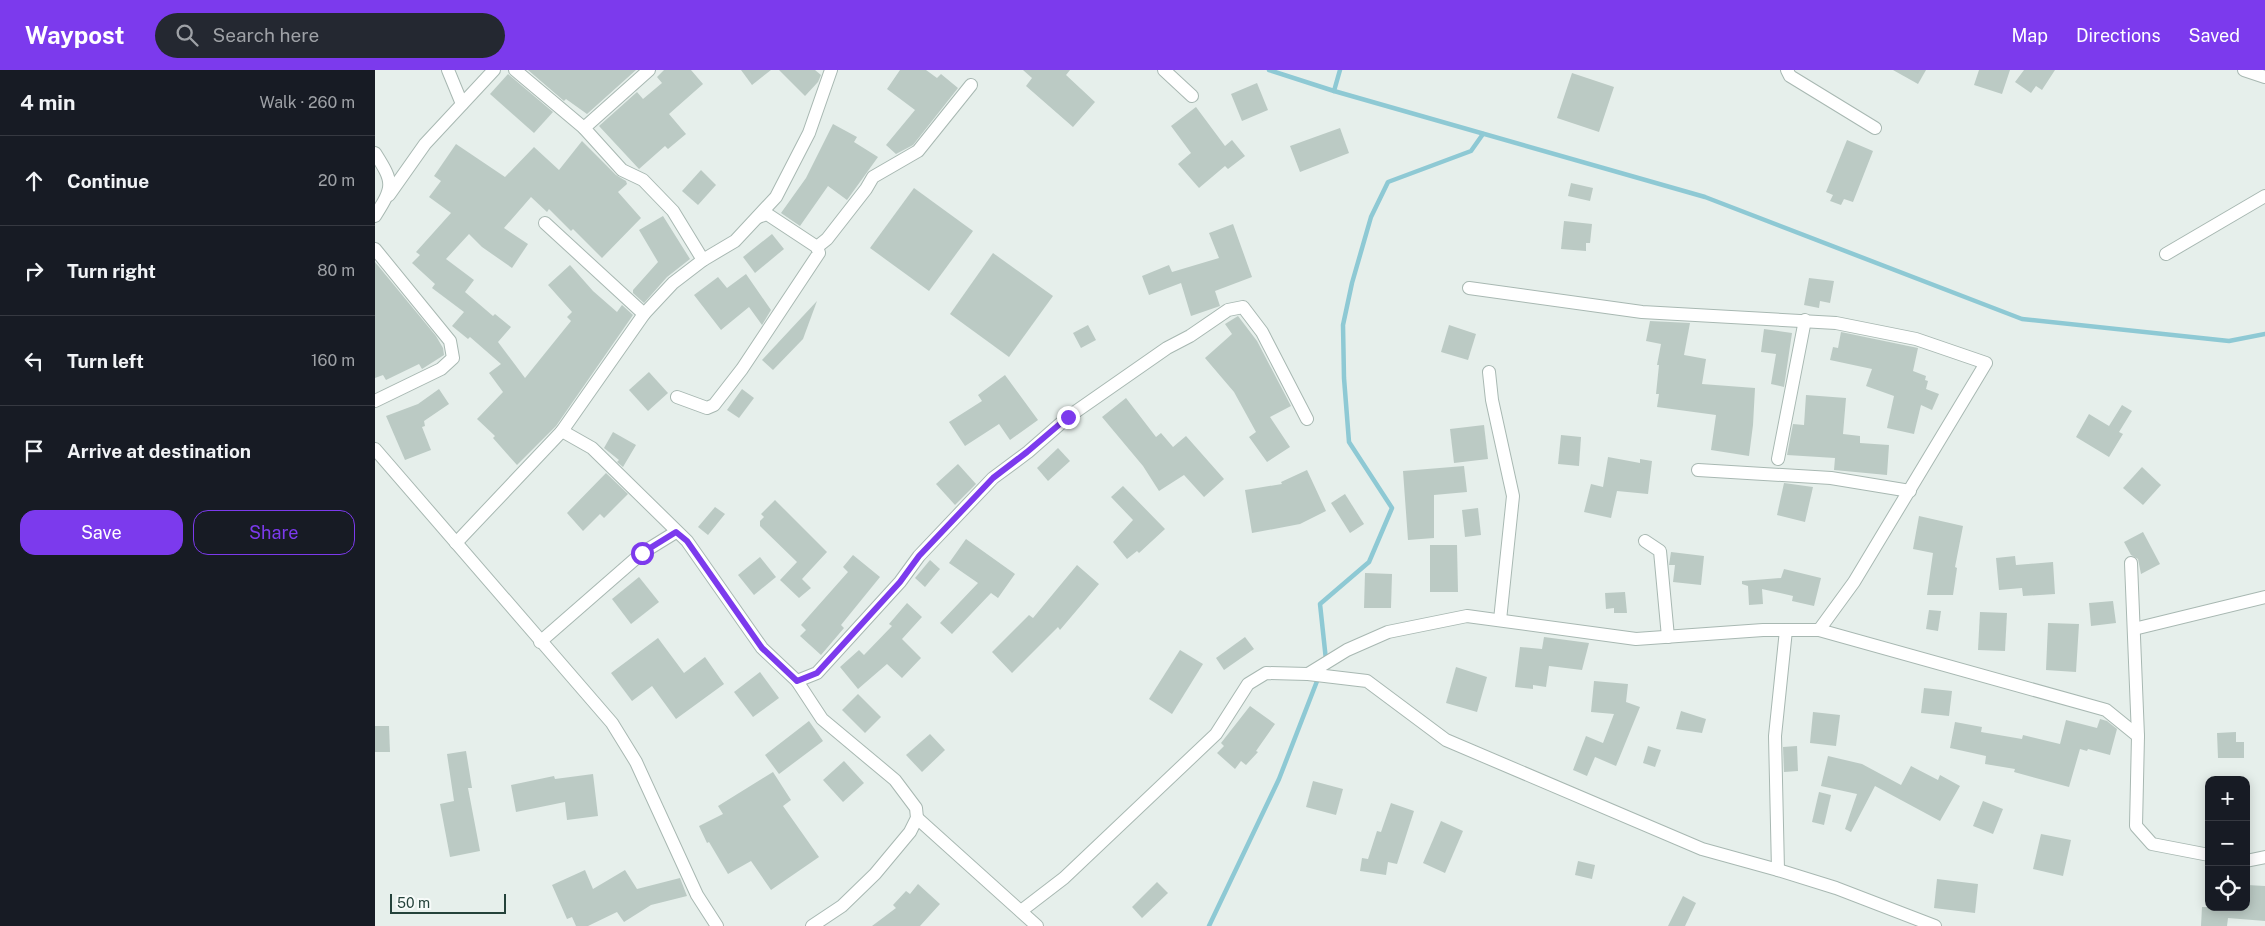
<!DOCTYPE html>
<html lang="en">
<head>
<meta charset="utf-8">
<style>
  :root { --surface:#171b24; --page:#242831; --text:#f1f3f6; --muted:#9ea1a6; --line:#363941; --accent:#7c3aed }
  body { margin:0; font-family:"Public Sans",sans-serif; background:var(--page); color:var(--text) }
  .controls { position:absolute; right:15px; bottom:15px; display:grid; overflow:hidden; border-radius:10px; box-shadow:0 2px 12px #0003 }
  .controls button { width:45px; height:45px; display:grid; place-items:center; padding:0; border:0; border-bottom:1px solid var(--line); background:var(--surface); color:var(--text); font:25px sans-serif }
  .scale { position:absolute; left:15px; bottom:12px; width:116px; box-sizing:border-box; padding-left:5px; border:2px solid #24423a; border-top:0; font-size:14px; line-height:18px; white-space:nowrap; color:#24423a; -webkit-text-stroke:4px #f7fbf9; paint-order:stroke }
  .stop { position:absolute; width:15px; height:15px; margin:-11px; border:4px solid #7c3aed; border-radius:50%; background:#fff }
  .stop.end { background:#7c3aed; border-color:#fff; box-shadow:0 1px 5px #0008 }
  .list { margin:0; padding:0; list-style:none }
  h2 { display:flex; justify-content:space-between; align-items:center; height:65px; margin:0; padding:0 20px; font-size:21px }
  h2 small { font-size:16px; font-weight:400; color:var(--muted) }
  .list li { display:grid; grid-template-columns:32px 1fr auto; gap:15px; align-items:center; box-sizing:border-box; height:90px; padding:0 20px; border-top:1px solid var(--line) }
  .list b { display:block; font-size:19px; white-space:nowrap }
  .list em { font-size:16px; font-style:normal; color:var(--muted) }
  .actions { display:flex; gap:10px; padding:15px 20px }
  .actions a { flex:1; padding:11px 0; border:1px solid var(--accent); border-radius:15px; text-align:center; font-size:18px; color:var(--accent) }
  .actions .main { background:var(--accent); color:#fff }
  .icon { flex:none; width:28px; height:28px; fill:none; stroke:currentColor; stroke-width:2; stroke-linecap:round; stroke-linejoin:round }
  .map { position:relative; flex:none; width:1890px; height:856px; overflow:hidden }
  header { display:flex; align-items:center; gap:30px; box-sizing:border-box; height:70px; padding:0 25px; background:var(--accent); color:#fff }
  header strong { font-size:24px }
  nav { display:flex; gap:28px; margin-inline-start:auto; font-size:18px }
  .search { width:350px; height:45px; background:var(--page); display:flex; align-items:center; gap:12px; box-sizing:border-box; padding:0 18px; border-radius:28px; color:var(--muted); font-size:19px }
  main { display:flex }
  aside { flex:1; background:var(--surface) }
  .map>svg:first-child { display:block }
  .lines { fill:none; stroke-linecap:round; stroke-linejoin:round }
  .stream { stroke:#8ec9d4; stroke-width:4.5 }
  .building { fill:#bbcac4 }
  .street-casing { stroke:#a8b8b2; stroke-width:14 }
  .street { stroke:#fff; stroke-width:12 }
  .route { stroke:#7c3aed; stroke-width:6 }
</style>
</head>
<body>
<header>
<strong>Waypost</strong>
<div class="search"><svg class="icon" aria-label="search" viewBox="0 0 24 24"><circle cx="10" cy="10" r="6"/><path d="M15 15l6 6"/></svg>Search here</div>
<nav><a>Map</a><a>Directions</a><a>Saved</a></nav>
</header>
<main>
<aside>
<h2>4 min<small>Walk · 260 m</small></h2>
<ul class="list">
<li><svg class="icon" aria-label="ahead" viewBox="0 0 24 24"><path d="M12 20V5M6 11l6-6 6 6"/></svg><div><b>Continue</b></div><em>20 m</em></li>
<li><svg class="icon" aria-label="right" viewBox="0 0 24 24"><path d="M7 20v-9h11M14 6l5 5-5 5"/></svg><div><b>Turn right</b></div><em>80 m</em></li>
<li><svg class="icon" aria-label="left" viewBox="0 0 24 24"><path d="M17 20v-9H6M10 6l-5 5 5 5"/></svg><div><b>Turn left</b></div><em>160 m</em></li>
<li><svg class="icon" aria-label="arrive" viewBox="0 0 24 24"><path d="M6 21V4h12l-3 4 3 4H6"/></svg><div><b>Arrive at destination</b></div></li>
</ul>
<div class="actions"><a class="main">Save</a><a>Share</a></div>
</aside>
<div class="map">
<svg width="1890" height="856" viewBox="0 0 1890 856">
  <rect width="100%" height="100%" fill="#e6efeb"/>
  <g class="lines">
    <g class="stream">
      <path d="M894 0 959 21 1330 127 1647 249 1854 271 1890 264"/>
      <path d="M959 21 965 0"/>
      <path d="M951 590 945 534 994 492 1017 438 974 372 969 308 968 255 977 213 996 147 1013 112 1096 81 1108 64"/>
      <path d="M834 856 904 709 944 606"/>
    </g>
  </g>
  <g class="building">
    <path d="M153 0H261L212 44 191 29 189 31Z"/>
    <path d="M289 0H316L328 14 294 44 311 64 293 79 290 76 264 99 224 56 262 22 268 29 287 13 282 7Z"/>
    <path d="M366 0H396L377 15Z"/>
    <path d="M404 0H440L446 5 443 12 430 26Z"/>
    <path d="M525 0H551L562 8 566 4 583 18 538 75 521 84 511 75 540 40 512 19Z"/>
    <path d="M648 0H695L691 5 720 32 698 57 651 16 657 8Z"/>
    <path d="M1518 0H1551L1543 14Z"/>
    <path d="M1604 0H1635L1627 24 1599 15Z"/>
    <path d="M1649 0H1680L1667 20 1661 16 1656 23 1640 12Z"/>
    <path d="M1197 3 1239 17 1224 62 1182 48Z"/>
    <path d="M133 4 178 42 159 63 115 24Z"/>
    <path d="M882 13 893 40 867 51 856 24Z"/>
    <path d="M821 37 850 76 857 70 870 86 853 99 850 96 824 118 803 94 816 83 796 56Z"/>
    <path d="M458 54 482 67 479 72 503 87 472 130 453 116 425 156 406 143 431 108Z"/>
    <path d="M965 58 974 83 925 102 915 76Z"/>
    <path d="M1472 70 1498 81 1478 132 1469 129 1466 135 1455 131 1458 125 1451 122Z"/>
    <path d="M207 71 241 105 251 111 252 114 243 122 266 148 227 188 198 159 196 161 174 139 172 142 156 127 129 158 153 174 137 198 107 177 94 164 71 189 99 210 90 222 118 246 120 244 136 257 123 272 150 308 196 251 192 247 197 242 173 215 195 195 218 221 242 242 247 235 258 245 181 356 142 395 118 368 120 366 102 349 128 322 114 303 126 294 95 267 93 269 77 256 89 242 57 218 60 214 37 193 45 185 41 182 76 143 54 127 66 111 59 106 81 74 130 107 159 77 184 100Z"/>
    <path d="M326 100 341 115 323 135 307 121Z"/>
    <path d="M1196 113 1218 118 1215 131 1193 126Z"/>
    <path d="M539 118 598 161 554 221 495 178Z"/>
    <path d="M288 146 315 189 292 207 269 233 258 223V220L283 192 264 160Z"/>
    <path d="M1189 151 1217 154 1215 173H1211V181L1186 179Z"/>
    <path d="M858 154 877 207 840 221 845 236 816 246 806 213 774 225 767 206 794 195 797 202 844 188 834 163Z"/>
    <path d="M397 164 409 179 380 203 368 187Z"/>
    <path d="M618 183 678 226 634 287 575 244Z"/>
    <path d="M0 192 61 266 68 278 69 285 47 299 44 294 11 310 8 305 0 308Z"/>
    <path d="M371 204 396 240 387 255 374 237 346 260 319 225 343 207 352 218Z"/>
    <path d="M1434 208 1459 211 1455 233 1445 231 1444 238 1429 235Z"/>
    <path d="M442 231 428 269 398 300 387 290Z"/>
    <path d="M863 246 882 271 916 336 895 347 915 377 892 392 874 367 881 362 859 322 830 288 857 264 850 254Z"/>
    <path d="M1275 251 1315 253 1309 285 1331 289 1327 314 1380 318 1378 355 1374 386 1336 380 1341 345 1282 337 1284 324H1281L1284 295H1282L1286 274 1271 271Z"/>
    <path d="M713 255 721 270 706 278 698 263Z"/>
    <path d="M1074 255 1101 264 1093 290 1066 282Z"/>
    <path d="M1389 259 1417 263 1409 317 1396 314 1401 284 1386 282Z"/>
    <path d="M1466 262 1543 278 1538 301 1551 306 1550 310 1553 311 1551 319 1564 324 1557 340 1546 335 1539 364 1512 358 1519 326 1491 316 1497 299 1455 290 1458 277 1463 278Z"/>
    <path d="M274 302 293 323 273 341 254 320Z"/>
    <path d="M630 305 663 350 635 370 624 354 590 376 574 352 607 331 603 325Z"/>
    <path d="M64 319 74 334 49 351 50 356 47 357 56 380 30 390 11 346 43 334Z"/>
    <path d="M367 319 379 328 364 348 352 340Z"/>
    <path d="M1431 325 1471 328 1468 364 1485 366V373L1514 375 1512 405 1459 400 1460 388 1412 385 1418 354 1429 355Z"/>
    <path d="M751 328 781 367 786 363 798 377 811 366 849 409 829 427 809 405 784 421 768 396 727 347Z"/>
    <path d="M1747 335 1757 341 1744 362 1748 364 1734 387 1701 367 1714 344 1734 356Z"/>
    <path d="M1109 355 1113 389 1079 393 1075 359Z"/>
    <path d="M238 362 261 375 248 397 242 392 244 390 229 378Z"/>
    <path d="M1186 365 1206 367 1204 396 1183 394Z"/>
    <path d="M683 378 695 391 673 411 662 398Z"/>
    <path d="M1233 387 1265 393V389L1277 391 1273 424 1242 421 1236 448 1209 442 1216 414 1228 417Z"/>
    <path d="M583 394 601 414 580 435 561 414Z"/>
    <path d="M1089 396 1092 422 1059 425V468L1033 470 1028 401Z"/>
    <path d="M1767 397 1786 415 1768 435 1748 418Z"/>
    <path d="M932 400 951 441 925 454 877 463 870 420 907 414 906 412Z"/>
    <path d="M231 403 253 424 229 448 225 444 208 461 192 443Z"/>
    <path d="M1409 413 1438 417 1430 452 1402 445Z"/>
    <path d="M748 416 790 459 764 483 762 481 752 489 738 472 758 450 736 427Z"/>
    <path d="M970 424 989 454 975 463 956 433Z"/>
    <path d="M400 430 452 482 427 509 436 518 424 528 405 510 422 492 385 456V451L389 447 386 444Z"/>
    <path d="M340 437 350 444 333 465 323 457Z"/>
    <path d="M1103 438 1106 465 1090 467 1087 440Z"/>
    <path d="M1544 446 1588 456 1580 497 1582 498 1578 525H1552L1558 483 1538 479Z"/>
    <path d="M1768 462 1785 494 1766 504 1763 489 1756 485 1749 472Z"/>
    <path d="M591 469 640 504 623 528 616 523 577 564 565 553 603 513 574 493Z"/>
    <path d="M1055 475H1082L1083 522H1055Z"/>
    <path d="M1296 482 1329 486 1326 515 1298 512 1300 495H1294Z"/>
    <path d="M478 485 505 507 466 555 469 558 446 585 425 566 431 560 426 555 473 502 468 497Z"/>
    <path d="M1640 486 1641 495 1678 492 1680 524 1648 526 1647 518 1624 520 1621 488Z"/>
    <path d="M385 487 401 507 379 525 363 505Z"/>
    <path d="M555 490 565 499 550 517 540 508Z"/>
    <path d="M702 495 724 514 685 560 683 557 637 603 617 582 654 545 658 548Z"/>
    <path d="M1409 499 1446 508 1439 536 1417 531 1418 526 1387 519 1388 534 1374 535 1373 516 1367 514V511L1406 508Z"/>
    <path d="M990 503 1017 504 1016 538H989Z"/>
    <path d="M264 507 284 532 256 554 237 529Z"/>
    <path d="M1250 522 1252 543H1239V538L1231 539 1230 523Z"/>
    <path d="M1738 531 1741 553 1716 556 1714 533Z"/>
    <path d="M532 533 547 547 527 569 546 588 527 608 512 594 483 619 465 597 484 580 489 585 517 556 514 554Z"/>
    <path d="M1554 540 1566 541 1563 561 1551 559Z"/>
    <path d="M1605 542 1632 543 1630 581 1603 580Z"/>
    <path d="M1673 553 1704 554 1701 602 1671 600Z"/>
    <path d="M870 567 879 579 849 600 841 588Z"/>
    <path d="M1169 567 1214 573 1207 600 1174 596 1171 617 1158 615V619L1140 617 1145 577 1167 579Z"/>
    <path d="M283 568 309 603 330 587 349 614 301 649 277 616 257 631 236 603Z"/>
    <path d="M805 580 828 594 797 644 774 629Z"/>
    <path d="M1081 597 1112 607 1102 642 1071 633Z"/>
    <path d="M385 602 404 628 378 647 359 622Z"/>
    <path d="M1219 611 1253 614 1251 632 1265 637 1241 696 1220 687 1212 706 1198 700 1211 666 1228 673 1239 644 1216 642Z"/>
    <path d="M1549 618 1577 621 1574 646 1546 643Z"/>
    <path d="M483 624 506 647 490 663 467 640Z"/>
    <path d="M875 636 900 654 881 681 883 682 871 695 866 691 860 699 842 683 849 676 846 673Z"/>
    <path d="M1306 641 1331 649 1327 663 1301 659Z"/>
    <path d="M1438 642 1465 645 1461 676 1435 673Z"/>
    <path d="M1725 649 1732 651 1742 659 1735 685 1713 679 1712 681 1705 679 1694 717 1639 702 1640 699 1610 694 1611 686 1575 678 1580 652 1607 657 1606 662 1647 669 1648 665 1685 674 1691 650 1722 658Z"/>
    <path d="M434 651 448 671 404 704 390 685Z"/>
    <path d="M0 656H14L15 682H0Z"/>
    <path d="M1861 662V672H1869V688H1843L1842 663Z"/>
    <path d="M555 664 570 680 547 702 531 685Z"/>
    <path d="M1273 676 1286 680 1280 697 1268 693Z"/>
    <path d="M1422 676 1423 701 1409 702 1408 677Z"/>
    <path d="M91 681 97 718H93L105 781 75 787 65 734 79 731 72 684Z"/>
    <path d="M1453 686 1487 694 1526 715 1536 696 1563 710 1565 705 1585 716 1565 751 1500 716 1476 762 1470 759 1482 724 1446 716Z"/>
    <path d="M469 691 489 713 468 732 448 710Z"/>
    <path d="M398 702 416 730 408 736 444 787 396 820 376 791 353 804 334 772 332 773 324 756 348 744 343 736Z"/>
    <path d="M218 704 223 746 192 750 190 732 141 742 136 715 179 706 180 709Z"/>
    <path d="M938 711 968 719 961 745 931 737Z"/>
    <path d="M1444 722 1456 725 1449 755 1437 752Z"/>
    <path d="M1608 731 1628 739 1618 764 1598 756Z"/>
    <path d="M1016 733 1039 741 1022 794 1013 792 1011 805 985 801 987 788 993 789 1002 761 1006 762Z"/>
    <path d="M1066 751 1088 761 1070 803 1048 793Z"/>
    <path d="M1666 764 1696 770 1688 806 1658 799Z"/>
    <path d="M1203 791 1220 795 1217 809 1200 805Z"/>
    <path d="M210 800 218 819 250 800 262 819 305 808 312 826 276 835 249 852 242 842 213 856H201L197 847 192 849 177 815Z"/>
    <path d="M1562 809 1603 814 1600 843 1559 838Z"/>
    <path d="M782 812 793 823 767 848 757 837Z"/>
    <path d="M543 814 565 834 545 856H497L521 838 518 835 531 821 535 824Z"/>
    <path d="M1872 815 1890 816V851L1853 848 1852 856H1826L1827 837H1871Z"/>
    <path d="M1308 826 1321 833 1310 856H1293Z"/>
  </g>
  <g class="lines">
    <defs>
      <g id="street">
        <path d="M73 0 87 34"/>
        <path d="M140 0 209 58 247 100 268 110 298 141 328 190"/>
        <path d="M789 0 817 26"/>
        <path d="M1412 0 1415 6 1500 58"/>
        <path d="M1869 0 1890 7"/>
        <path d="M209 58 274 0"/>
        <path d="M0 83C19 113 19 116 0 146"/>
        <path d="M14 125 50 74 119 0"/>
        <path d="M383 147 392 144 442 177"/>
        <path d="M170 153 269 244"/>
        <path d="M442 177 452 169 491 119 498 107 543 81 596 15"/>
        <path d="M0 179 75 271 78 288 66 299 0 331"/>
        <path d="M1791 184 1890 126"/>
        <path d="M1094 218 1267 242 1461 253 1541 269 1611 293 1479 512 1444 560"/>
        <path d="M1114 302 1117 330 1138 426 1125 550"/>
        <path d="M302 327 332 338 339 335 367 299 444 183 442 177"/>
        <path d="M187 361 217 378 312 471 387 578 422 611 447 649 520 710 541 738 542 748 535 762 500 804 467 836 437 856"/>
        <path d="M0 379 237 653 261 692 322 825 342 856"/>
        <path d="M1403 389 1430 250"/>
        <path d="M1323 400 1456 408 1535 421"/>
        <path d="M1270 471 1285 481 1293 567"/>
        <path d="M81 473 187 361 269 244 298 213 328 190 360 171 401 127 434 63 456 0"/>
        <path d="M1756 493 1763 666"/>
        <path d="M1759 559 1890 527"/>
        <path d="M165 572 267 483 301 462"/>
        <path d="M933 604 972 580 1013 562 1092 546 1261 569 1388 560H1444L1731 640 1763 666 1761 756 1777 774 1834 785"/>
        <path d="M422 611 442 603 525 512 544 486 618 408 653 382 693 347 792 278 815 266 853 240 868 237 887 262 932 349"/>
        <path d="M542 748 662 856"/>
        <path d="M1871 791 1890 787"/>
        <path d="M1403 800 1400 666 1411 560"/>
        <path d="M646 841 689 808 841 664 873 614 891 603 933 604 992 611 1071 670 1327 779 1403 800 1461 818 1560 856"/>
      </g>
    </defs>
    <use href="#street" class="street-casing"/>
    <use href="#street" class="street"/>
  </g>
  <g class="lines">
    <path class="route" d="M267 483 301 462 312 471 387 578 422 611 442 603 525 512 544 486 618 408 652 382 693 347"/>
  </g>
</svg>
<div class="controls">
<button>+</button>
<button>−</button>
<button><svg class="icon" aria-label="locate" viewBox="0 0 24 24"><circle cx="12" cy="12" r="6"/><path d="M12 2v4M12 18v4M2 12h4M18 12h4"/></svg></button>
</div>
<div class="scale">50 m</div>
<div class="stop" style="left:267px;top:483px"></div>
<div class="stop end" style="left:693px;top:347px"></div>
</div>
</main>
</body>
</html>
